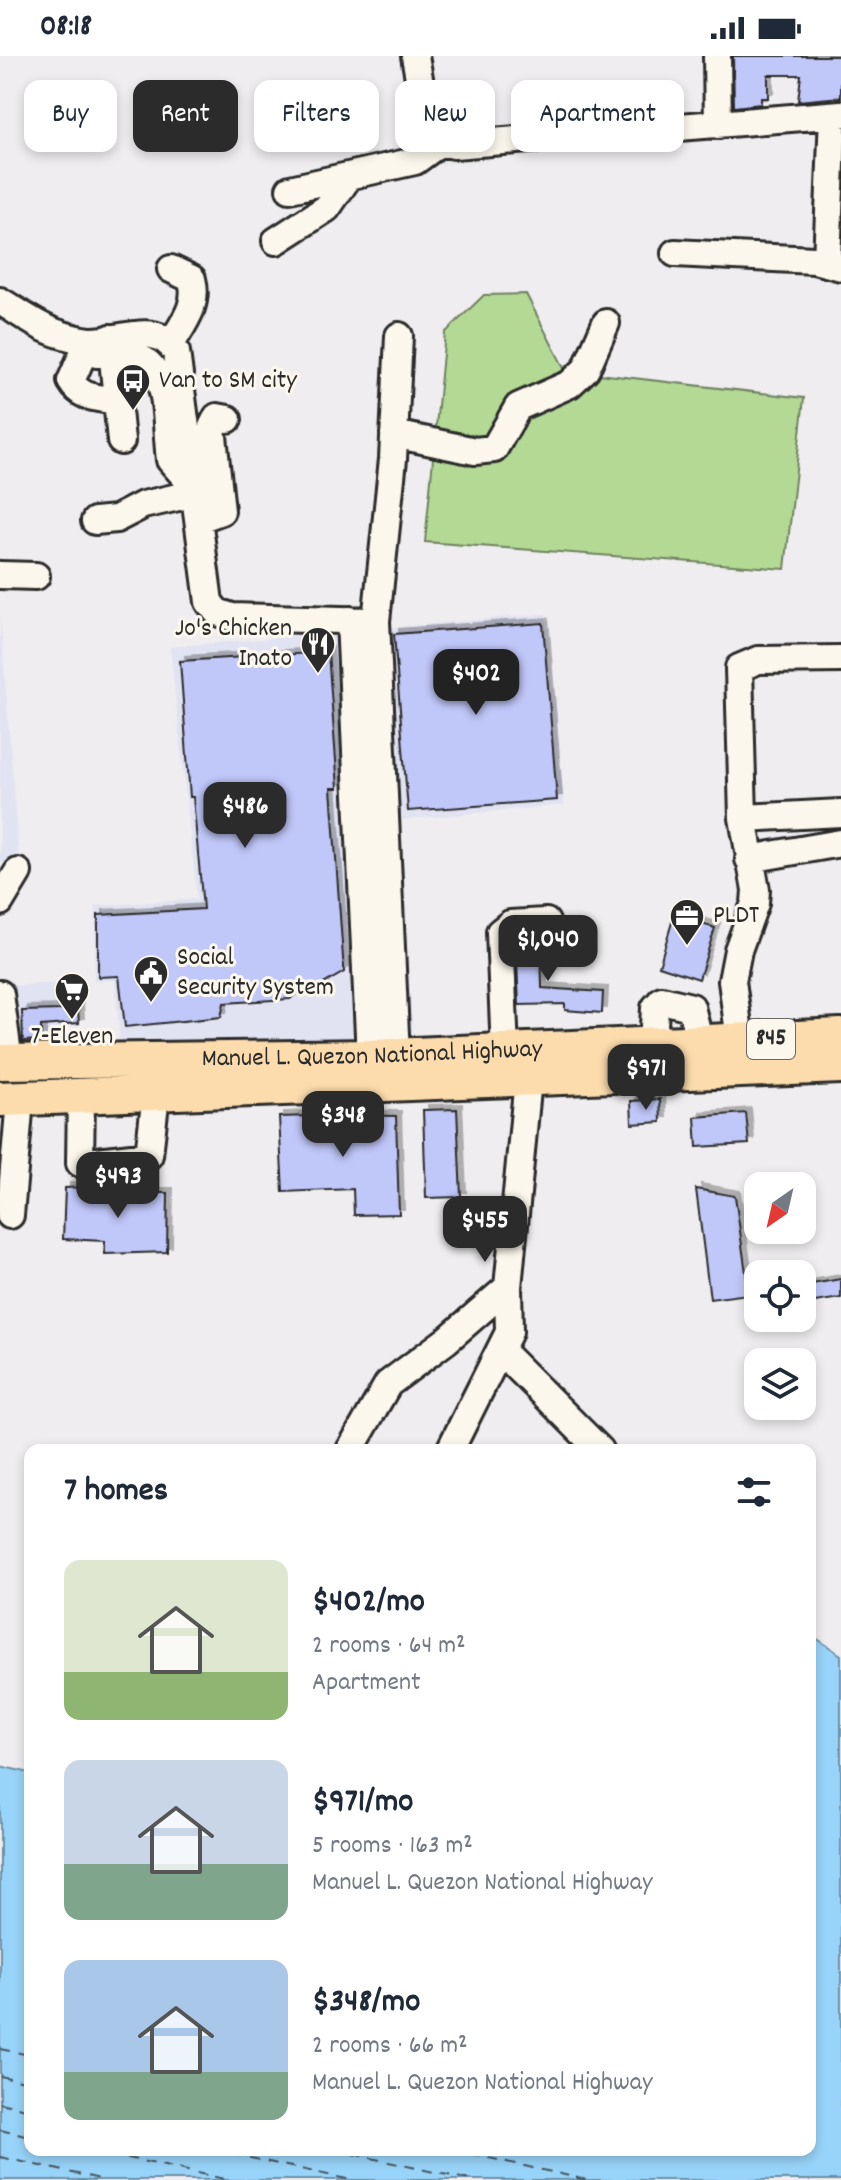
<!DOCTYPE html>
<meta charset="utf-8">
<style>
:root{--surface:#fff;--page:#f2f2f3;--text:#1f2937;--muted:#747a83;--accent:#2b2b2b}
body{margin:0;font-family:Dekko,sans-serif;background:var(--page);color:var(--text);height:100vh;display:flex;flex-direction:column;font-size:30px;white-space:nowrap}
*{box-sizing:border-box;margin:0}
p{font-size:26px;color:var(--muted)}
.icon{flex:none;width:44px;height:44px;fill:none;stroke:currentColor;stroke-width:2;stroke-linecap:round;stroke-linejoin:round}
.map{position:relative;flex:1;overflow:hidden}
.drawer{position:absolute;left:24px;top:1388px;width:792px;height:712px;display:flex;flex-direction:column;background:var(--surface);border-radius:16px;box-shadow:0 4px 12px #0003}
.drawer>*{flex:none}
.top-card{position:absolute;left:24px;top:24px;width:794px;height:72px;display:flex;gap:16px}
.needle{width:52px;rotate:214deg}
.fabs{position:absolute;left:744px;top:1116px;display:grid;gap:16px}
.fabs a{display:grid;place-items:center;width:72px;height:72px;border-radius:16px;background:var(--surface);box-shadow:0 4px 12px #0003;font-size:40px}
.price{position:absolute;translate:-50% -68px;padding:0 18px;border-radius:16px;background:var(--accent);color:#fff;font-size:26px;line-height:52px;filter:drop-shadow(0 2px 4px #0008)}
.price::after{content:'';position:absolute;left:50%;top:48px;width:24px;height:18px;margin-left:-12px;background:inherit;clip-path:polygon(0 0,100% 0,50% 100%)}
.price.selected{background:#222;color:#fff}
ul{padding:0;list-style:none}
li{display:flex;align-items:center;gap:24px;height:200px;padding:0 40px}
li span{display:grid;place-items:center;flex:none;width:224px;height:160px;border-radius:16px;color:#555}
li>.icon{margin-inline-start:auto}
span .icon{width:96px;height:96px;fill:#fffc;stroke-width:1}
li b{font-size:34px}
h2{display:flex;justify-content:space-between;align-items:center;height:96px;padding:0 40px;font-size:34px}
.tag{padding:0 28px;border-radius:16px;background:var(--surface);box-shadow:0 4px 12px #0003;font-size:28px;line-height:72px}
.tag.selected{background:var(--accent);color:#fff}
.status{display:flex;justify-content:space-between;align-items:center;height:56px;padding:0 40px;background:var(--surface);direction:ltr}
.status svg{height:22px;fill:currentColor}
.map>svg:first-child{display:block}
.built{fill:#e1e2f2}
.green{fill:#b3d995;stroke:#6f8260;stroke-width:2}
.water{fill:#98d4f9;stroke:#6c90a7;stroke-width:2}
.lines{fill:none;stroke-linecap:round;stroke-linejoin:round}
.ferry{stroke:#46555e;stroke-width:2;stroke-dasharray:10 8;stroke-linecap:butt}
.building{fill:#c0c7f9;stroke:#2b2b2b;stroke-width:2;filter:url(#shadow)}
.minor-casing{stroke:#2b2b2b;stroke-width:32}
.major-casing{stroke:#2b2b2b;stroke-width:40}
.minor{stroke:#fbf7ec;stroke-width:26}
.major{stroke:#fcdcac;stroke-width:34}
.labels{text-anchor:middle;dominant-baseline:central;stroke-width:6;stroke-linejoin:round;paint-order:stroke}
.shield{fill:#fbf7ec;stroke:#696865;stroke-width:2}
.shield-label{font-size:24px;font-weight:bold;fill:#2b2b2b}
.poi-label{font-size:26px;fill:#2b2b2b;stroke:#fbf7ec;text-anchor:start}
.street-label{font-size:26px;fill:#2b2b2b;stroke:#fbf7ec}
</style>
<div class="status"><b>08:18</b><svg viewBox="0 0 49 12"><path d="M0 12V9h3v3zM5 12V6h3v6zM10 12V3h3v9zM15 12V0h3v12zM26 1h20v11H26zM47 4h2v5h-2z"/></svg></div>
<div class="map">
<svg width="841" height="2124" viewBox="0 0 841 2124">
<defs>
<filter id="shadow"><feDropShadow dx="5" dy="-5" stdDeviation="0" flood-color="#0004"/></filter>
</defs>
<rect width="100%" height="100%" fill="#efedef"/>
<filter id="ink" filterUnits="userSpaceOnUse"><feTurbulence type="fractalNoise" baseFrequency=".0125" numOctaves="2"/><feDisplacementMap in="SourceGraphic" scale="16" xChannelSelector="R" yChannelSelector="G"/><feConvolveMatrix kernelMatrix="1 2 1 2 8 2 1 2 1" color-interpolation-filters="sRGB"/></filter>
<g filter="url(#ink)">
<path class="built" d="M0,558L19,806H0Z
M546,558L564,749L399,764L413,982L120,989L115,924L94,925L96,850L197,843L170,591Z
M58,927L63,992L14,995L10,930Z"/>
<path class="green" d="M526,238L565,314L804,342L785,513L425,486L445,277L484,239Z"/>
<path class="water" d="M810,1578L841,1599V2124H0V1710L30,1717V2094H810Z"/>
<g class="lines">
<path class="ferry" d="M0,1993L30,1999
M0,2020L30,2026
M0,2047L30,2054
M0,2074L30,2081
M91,2094L229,2124
M214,2094L351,2124
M335,2094L470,2124
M453,2094L587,2124
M0,2101L105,2124"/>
</g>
<path class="building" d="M733,0H841V41L798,45L801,19H768V42H761V48L734,51Z
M543,567L557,744L408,755L394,578Z
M328,596L338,732H331L344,916L322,929L325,936L296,938L290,943L224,947L221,961L125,971L119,920L98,921V859L203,853L193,741H190L180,605Z
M685,863L715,872L699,923L659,910L672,866L682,870Z
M541,882L542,932L603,936L602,957L565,954V948L519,949L516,884Z
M76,925L79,967L41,970V984L23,985L22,955L62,954L60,927Z
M660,1043L661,1066L632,1068L631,1045Z
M457,1053L461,1141L426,1142L423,1054Z
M746,1057L749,1088L697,1091L695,1061Z
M344,1059L396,1060L399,1158L354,1159L353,1133L283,1136L279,1061Z
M86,1131V1137H168L167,1196L105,1198V1185L63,1183L65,1132Z
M696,1133L735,1140L749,1238L710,1243Z
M841,1223V1242L808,1247L806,1229Z"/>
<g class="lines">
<g class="minor-casing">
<path id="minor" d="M415,0L429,77L441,86L454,89L841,58
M717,0L718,69
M290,133L415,105L441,86
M276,185L327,152L347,123
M675,197L814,204L841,211
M827,205L833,59
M171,213L192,223C199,249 184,266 171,288
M0,245C19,256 39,272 60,278C69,281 81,284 90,285C120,286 156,263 176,296L209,546L217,556L232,561L376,565
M111,282L121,385
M96,298C175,287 163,347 170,404L185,421L193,420
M82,300L71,325C82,344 98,341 117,345
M394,378L475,395L494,393L518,351L570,328L586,313L606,267
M199,463L221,455L212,371L217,361L228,363
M95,465L116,463L143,449L196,437
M0,519L36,520
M350,564L370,1001
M743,762L841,757
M749,803L841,787
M0,846L18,816
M0,938L9,1006
M740,984L732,925L738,894L755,847L756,834L743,762L739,612L758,604L841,603
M653,988L655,952L662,944L691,951L700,987
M505,996L500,876L510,868L546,866
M396,1000L376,565L393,403L399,280
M81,1042L80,1107L149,1099L156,1038
M10,1159L20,1044
M501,1295L600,1394
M350,1394L388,1328L447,1284L508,1231
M450,1394L509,1276L508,1231L528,1023"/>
</g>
<g class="major-casing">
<g id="major">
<path id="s1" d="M0,1006L370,1001L841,980"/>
<path d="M0,1043L841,1010"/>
</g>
</g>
<use href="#minor" class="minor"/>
<use href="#major" class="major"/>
</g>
</g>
<defs>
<g id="bus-pin" transform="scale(1.8)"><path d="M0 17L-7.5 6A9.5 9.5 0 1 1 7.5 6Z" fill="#2b2b2b" stroke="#fbf7ec"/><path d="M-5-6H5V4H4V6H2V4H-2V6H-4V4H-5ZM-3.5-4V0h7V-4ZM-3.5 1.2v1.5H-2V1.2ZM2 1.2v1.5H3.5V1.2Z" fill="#fff"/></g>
<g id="restaurant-pin" transform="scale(1.8)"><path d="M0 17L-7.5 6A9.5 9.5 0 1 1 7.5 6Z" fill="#2b2b2b" stroke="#fbf7ec"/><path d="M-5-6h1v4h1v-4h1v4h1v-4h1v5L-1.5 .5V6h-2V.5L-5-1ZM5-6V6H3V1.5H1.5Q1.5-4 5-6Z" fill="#fff"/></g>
<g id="office-pin" transform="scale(1.8)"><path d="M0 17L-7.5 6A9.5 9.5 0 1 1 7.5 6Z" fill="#2b2b2b" stroke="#fbf7ec"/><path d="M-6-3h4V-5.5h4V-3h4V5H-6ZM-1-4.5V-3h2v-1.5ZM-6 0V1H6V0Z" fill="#fff"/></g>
<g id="civic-pin" transform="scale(1.8)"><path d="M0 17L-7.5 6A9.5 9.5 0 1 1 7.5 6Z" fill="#2b2b2b" stroke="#fbf7ec"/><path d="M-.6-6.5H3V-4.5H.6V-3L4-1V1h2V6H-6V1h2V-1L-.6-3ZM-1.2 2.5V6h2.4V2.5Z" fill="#fff"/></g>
<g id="supermarket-pin" transform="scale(1.8)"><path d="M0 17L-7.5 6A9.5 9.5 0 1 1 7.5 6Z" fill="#2b2b2b" stroke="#fbf7ec"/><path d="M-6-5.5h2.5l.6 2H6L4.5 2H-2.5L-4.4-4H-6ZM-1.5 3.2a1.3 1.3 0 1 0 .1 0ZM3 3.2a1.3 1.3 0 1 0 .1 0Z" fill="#fff"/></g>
</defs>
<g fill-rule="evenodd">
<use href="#bus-pin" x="133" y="325"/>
<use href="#restaurant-pin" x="318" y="588"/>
<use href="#office-pin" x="687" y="860"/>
<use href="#civic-pin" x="151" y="917"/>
<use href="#supermarket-pin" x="72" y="934"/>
</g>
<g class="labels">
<rect class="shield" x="747" y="963" width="48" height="40" rx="6"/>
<g class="shield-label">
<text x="771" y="983">845</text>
</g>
<g class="poi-label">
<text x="159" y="325">Van to SM city</text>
<text x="292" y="573" text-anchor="end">Jo's Chicken<tspan x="292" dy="30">Inato</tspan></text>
<text x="713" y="860">PLDT</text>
<text x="177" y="902">Social<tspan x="177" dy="30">Security System</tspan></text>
<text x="72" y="981" text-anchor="middle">7-Eleven</text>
</g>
<g class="street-label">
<text stroke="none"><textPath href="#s1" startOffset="372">Manuel L. Quezon National Highway</textPath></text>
</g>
</g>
</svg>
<div class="fabs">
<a><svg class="needle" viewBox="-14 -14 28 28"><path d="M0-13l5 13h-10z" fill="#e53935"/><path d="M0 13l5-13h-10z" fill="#747a83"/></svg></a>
<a><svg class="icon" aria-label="locate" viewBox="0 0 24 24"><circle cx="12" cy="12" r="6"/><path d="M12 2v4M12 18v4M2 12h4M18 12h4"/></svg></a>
<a><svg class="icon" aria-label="layers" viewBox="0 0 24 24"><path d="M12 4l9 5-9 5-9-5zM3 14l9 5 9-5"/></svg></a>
</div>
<b class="price selected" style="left:476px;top:661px">$402</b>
<b class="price" style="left:245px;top:794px">$486</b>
<b class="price" style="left:548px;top:927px">$1,040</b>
<b class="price" style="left:646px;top:1056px">$971</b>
<b class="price" style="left:343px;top:1103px">$348</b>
<b class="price" style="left:118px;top:1164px">$493</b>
<b class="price" style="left:485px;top:1208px">$455</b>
<div class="top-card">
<a class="tag">Buy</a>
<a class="tag selected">Rent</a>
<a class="tag">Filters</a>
<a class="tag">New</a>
<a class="tag">Apartment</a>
</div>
<section class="drawer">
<h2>7 homes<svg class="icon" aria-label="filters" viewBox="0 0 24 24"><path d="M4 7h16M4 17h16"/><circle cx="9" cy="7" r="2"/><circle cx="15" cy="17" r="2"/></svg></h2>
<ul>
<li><span style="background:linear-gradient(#dfe7d0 70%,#8fb573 0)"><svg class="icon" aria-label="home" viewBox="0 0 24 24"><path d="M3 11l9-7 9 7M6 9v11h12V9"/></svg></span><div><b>$402/mo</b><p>2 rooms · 64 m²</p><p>Apartment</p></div></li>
<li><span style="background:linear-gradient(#c9d6e8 65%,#7fa58c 0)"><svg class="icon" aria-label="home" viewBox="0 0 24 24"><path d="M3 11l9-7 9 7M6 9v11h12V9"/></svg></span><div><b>$971/mo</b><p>5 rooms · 163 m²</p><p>Manuel L. Quezon National Highway</p></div></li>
<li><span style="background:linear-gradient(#a9c7e8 70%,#7fa58c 0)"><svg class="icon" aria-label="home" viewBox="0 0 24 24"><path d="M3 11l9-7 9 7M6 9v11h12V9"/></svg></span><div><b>$348/mo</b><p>2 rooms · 66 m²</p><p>Manuel L. Quezon National Highway</p></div></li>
</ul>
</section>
</div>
